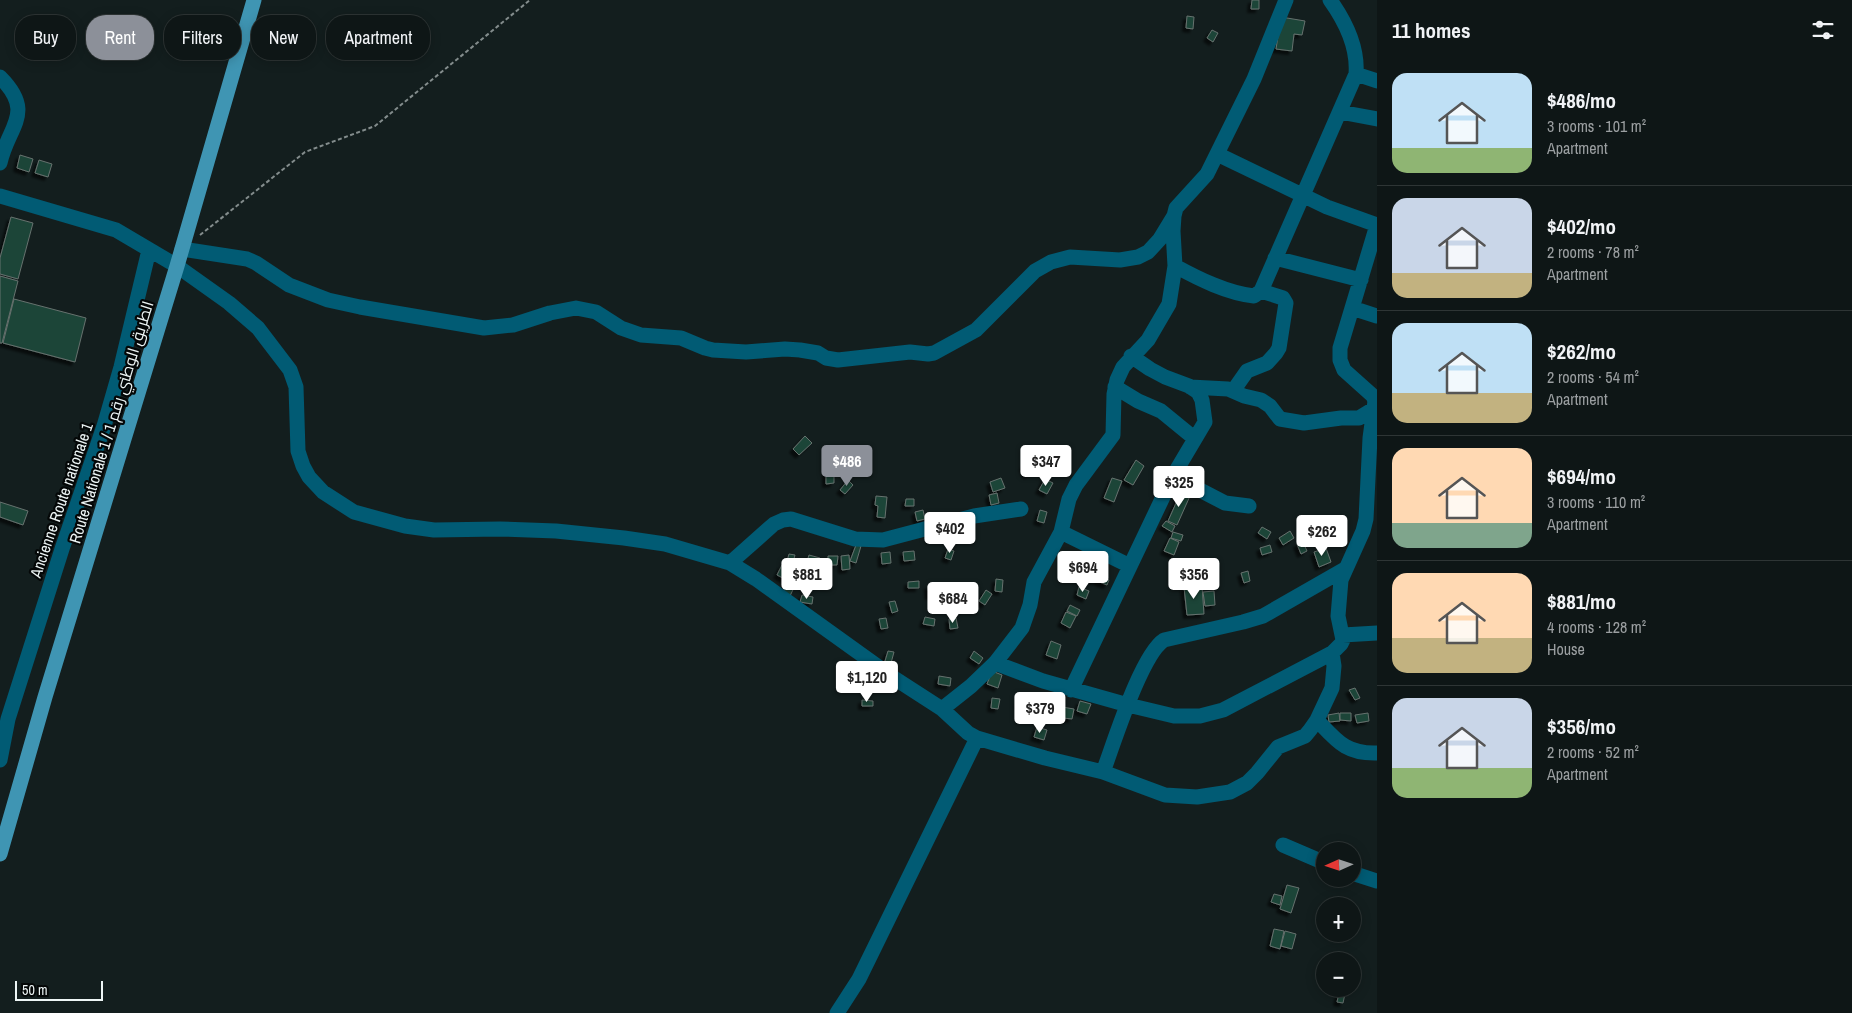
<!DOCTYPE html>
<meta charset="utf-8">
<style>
:root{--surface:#0e1616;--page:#171f1f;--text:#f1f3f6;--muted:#9b9fa1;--line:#2e3535;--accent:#8c9099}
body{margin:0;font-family:"Archivo Narrow",Cairo,sans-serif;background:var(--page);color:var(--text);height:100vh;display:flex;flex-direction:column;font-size:19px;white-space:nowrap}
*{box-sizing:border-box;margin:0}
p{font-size:16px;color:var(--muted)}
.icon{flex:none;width:28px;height:28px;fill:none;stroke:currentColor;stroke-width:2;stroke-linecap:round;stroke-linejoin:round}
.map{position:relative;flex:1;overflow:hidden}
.details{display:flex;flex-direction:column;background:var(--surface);width:475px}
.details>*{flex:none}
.hud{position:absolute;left:15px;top:15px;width:475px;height:45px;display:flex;gap:10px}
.needle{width:32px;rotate:267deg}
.tools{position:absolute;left:1316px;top:842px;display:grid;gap:10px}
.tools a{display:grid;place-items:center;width:45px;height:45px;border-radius:50%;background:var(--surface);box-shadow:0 2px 12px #0003,0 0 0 1px var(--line);font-size:25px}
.scale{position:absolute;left:15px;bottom:12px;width:88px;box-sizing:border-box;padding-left:5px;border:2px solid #edf5f5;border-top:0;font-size:14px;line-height:18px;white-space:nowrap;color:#edf5f5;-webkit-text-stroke:4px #040707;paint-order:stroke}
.price{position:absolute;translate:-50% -42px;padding:0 11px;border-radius:5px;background:#fff;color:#222;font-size:16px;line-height:32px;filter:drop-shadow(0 1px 2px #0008)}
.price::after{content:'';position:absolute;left:50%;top:30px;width:15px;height:11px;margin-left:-8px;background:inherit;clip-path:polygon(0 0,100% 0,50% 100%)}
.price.on{background:var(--accent);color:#fff}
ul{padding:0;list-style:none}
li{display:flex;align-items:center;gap:15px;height:125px;padding:0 15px}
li+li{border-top:1px solid var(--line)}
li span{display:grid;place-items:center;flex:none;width:140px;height:100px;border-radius:15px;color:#555}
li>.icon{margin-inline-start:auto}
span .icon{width:60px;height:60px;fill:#fffc;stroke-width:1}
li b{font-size:21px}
h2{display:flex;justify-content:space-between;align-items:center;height:60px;padding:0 15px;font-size:21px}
.tag{padding:0 18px;border-radius:20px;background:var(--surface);box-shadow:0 2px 12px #0003,0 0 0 1px var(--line);font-size:18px;line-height:45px}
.tag.on{background:var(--accent);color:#fff}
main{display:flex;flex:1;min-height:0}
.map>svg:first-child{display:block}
.building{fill:#1d4439;stroke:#66726e;filter:url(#shadow)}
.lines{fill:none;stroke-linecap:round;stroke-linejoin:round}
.path{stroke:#838c8c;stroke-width:2;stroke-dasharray:4 2.5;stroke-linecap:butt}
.minor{stroke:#015b74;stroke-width:15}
.major{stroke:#3f95b3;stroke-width:15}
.labels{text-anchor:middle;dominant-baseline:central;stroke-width:4.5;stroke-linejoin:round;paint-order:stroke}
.street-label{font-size:16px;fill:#edf5f5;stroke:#040707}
</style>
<main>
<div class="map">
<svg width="1377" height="1013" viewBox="0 0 1377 1013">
<defs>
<filter id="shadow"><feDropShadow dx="-3.5" dy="3.5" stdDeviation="1" flood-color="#0009"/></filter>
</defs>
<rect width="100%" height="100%" fill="#131e1e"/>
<path class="building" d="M1252,0H1259V9H1251Z
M1187,16L1194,17L1193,29L1186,28Z
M1281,17L1305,21L1302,35L1294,34L1292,51L1276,49Z
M1212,30L1218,33L1213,42L1207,38Z
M20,155L33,159L29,172L17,168Z
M39,160L52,164L48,177L35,173Z
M11,217L33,223L18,279L0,274V258Z
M0,276L18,281L2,343H0Z
M14,299L86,318L75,362L3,343Z
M805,436L812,443L799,455L793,449Z
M1136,460L1144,466L1133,485L1124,480Z
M1029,463L1034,472L1027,475L1023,466Z
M826,472H834V483L826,484Z
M1001,478L1005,488L993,492L990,482Z
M1112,478L1122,481L1114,502L1104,498Z
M1045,479L1053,483L1047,494L1039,490Z
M848,480L853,485L845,494L840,490Z
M1181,492L1190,496L1177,525L1168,521Z
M997,493L999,503L991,505L989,495Z
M876,496L887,497L885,518L877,517L878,506L875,505Z
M906,499H914V506H905Z
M0,502L28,511L23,525L0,517Z
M923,510L925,519L917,521L915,512Z
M1040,510L1047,512L1044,523L1037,521Z
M1166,521L1175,526L1172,532L1162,526Z
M1262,527L1271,532L1267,539L1258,533Z
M1290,531L1294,538L1283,545L1279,538Z
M1173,532L1183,535L1181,541L1171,538Z
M1170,538L1179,542L1174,555L1164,551Z
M1303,542L1307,551L1301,554L1297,544Z
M856,545L861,546L856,563L850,561Z
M1270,545L1272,552L1262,555L1260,548Z
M1326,548L1331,562L1319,567L1314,552Z
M948,549L954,551L951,560L945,558Z
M914,551L915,560L904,561L903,552Z
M890,552L891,563L882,564L881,553Z
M789,554L795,555L792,566L786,565Z
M809,555L820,558L817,568L806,565Z
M849,555L850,569L842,570L841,556Z
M828,556H838L837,565H828Z
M1080,556L1091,561L1086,571L1075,566Z
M1093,563L1102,568L1095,581L1086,575Z
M782,565L801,573L789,598L781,595L787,580L777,575Z
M820,568H827V579H820Z
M1248,571L1250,581L1244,583L1241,573Z
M1099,575L1109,580L1107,585L1097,581Z
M996,579L1003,580L1002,592L995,591Z
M919,581V588H908V582Z
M937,585L938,595L929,596L928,586Z
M1202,586L1204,614L1187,615L1184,587Z
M1079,587L1089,591L1086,599L1077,595Z
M986,590L992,594L985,605L979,601Z
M1214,591L1215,605L1205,606L1203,592Z
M802,595L813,597L812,604L800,602Z
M957,596L959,603L946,606L944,599Z
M895,601L898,611L892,613L889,602Z
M1070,605L1080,610L1077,616L1067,611Z
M1066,612L1076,616L1070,628L1061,623Z
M925,617L935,619L934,626L923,624Z
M886,618L888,628L881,629L879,619Z
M956,618L958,628L950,629L949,619Z
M1051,641L1061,645L1057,659L1046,655Z
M888,651L894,652L891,663L885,661Z
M974,651L983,658L979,664L970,658Z
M992,671L1002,675L998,688L987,684Z
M939,676L951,678L950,686L938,684Z
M1355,688L1360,698L1355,700L1349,690Z
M1022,693L1028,695L1024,707L1018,705Z
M992,698L1000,699L998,709L991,708Z
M1029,699L1040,704L1038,710L1027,705Z
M862,700L873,701V706H862Z
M1080,701L1091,704L1087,714L1077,711Z
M1056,706L1074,709L1072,719L1055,717Z
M1042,711L1050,713L1048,720L1040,718Z
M1339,713L1340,721L1329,722L1328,715Z
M1340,713H1351V721L1340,720Z
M1368,713L1369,721L1357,723L1355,715Z
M1037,727L1047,730L1044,740L1034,737Z
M1287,885L1299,888L1291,913L1280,909Z
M1274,894L1282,896L1280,905L1271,902Z
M1274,929L1284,931L1280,949L1270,946Z
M1285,931L1296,934L1292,949L1281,946Z
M1339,952L1349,955L1346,961H1335Z
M1340,989H1346L1343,1003L1337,1002Z"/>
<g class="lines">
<path class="path" d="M200,235L305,152L375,126L530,0"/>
<path class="minor" d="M1356,74L1377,81
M0,77C36,113 8,126 0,163
M1340,112L1377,119
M1217,154L1327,207L1377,225
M0,196L116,230L177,266L229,303L258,328L290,370L296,387L298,451L303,466L309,477L323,492L354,512L405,526L434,530L500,529L556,531L624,538L665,544L730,563L756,579L894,678L942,709L968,733L977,738L1045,758L1103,772L1165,795L1197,797L1230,792L1247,783L1257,773L1278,747L1305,736L1310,730L1317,720L1332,688L1334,666L1332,653
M182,249L247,259L256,263L289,285L328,300L360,307L484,328L513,325L550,313L576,308L596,312L621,328L641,335L681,338L705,348L713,350L746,352L785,349L800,350L818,353L826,358L838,360L910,352L928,354L934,353L976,330L1035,271L1051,262L1070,257L1120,260L1138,257L1148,252L1160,239L1174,216
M1275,258L1361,280
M1175,266C1199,279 1227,293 1254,296L1261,291L1356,74C1358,48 1345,21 1330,0
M1352,308L1377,316
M1115,387L1138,401L1161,411L1194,438
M1190,387L1228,389L1244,396L1261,400L1270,406L1280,419L1304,423L1341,418H1359L1377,407
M1233,391L1247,371L1267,363L1276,353L1279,348L1286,303L1283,298L1261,291
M1173,476L1225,503L1249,506
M1061,532L1130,566
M730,563L774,524L783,520L791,519L855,539L883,540L974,516L1021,509
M1343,635L1377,633
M995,663L1043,681L1128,705L1174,716H1200L1223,710L1332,653L1341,644L1343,640L1338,616L1341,580L1363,531L1366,519L1370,438L1375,401L1373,396L1344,370L1340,360V348L1377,225
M1071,690L1173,476L1205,422L1202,400L1198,392L1189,386L1165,377L1150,369L1131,356
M942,709L971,686L995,663L1022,628L1030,605L1034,582L1061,532L1069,499L1076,485L1113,435L1114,394L1117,380L1123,367L1148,340L1169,304L1175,266L1173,231L1174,216L1176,208L1207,174L1254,79L1286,0
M1317,720C1337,741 1346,754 1377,753
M0,760L8,719L62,549L104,426L121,367L149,250
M1103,772C1114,743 1141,655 1164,640L1243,622L1263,616L1345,569
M1283,845L1325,863
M1352,873L1377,881
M837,1013L859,979L977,738"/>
<path class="major" d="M0,854L45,697L177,266L254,0"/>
</g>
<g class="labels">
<g class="street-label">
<text transform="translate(111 422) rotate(-73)">Route Nationale 1 / الطريق الوطني رقم 1</text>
<text transform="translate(61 500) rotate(-71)">Ancienne Route nationale 1</text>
</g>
</g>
</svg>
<div class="tools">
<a><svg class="needle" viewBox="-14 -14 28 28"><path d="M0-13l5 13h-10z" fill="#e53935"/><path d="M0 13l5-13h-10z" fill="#9b9fa1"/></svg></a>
<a>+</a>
<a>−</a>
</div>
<div class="scale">50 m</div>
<b class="price on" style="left:847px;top:487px">$486</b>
<b class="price" style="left:1046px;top:487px">$347</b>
<b class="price" style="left:1179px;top:508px">$325</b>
<b class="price" style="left:950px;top:554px">$402</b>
<b class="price" style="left:1322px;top:557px">$262</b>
<b class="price" style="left:1083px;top:593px">$694</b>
<b class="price" style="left:807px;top:600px">$881</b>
<b class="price" style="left:1194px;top:600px">$356</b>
<b class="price" style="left:953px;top:624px">$684</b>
<b class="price" style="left:867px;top:703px">$1,120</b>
<b class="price" style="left:1040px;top:734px">$379</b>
<div class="hud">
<a class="tag">Buy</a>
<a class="tag on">Rent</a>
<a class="tag">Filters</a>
<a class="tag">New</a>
<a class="tag">Apartment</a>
</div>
</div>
<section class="details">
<h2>11 homes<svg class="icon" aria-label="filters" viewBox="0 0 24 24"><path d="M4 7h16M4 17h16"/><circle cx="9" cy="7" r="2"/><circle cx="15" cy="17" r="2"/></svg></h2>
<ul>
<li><span style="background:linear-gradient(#bfe0f5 75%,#8fb573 0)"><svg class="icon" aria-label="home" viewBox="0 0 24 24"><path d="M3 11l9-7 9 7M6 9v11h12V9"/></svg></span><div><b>$486/mo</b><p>3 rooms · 101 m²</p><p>Apartment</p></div></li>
<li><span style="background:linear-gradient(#c9d6e8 75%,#c2b280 0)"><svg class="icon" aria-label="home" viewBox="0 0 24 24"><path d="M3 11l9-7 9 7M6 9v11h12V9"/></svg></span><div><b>$402/mo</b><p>2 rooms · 78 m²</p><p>Apartment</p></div></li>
<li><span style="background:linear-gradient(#bfe0f5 70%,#c2b280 0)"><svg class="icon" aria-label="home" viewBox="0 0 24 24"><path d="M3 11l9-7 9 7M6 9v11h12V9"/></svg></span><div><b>$262/mo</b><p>2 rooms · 54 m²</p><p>Apartment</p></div></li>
<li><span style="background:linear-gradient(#ffd9b3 75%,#7fa58c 0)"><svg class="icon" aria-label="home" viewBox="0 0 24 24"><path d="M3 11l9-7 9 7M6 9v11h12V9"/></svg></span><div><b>$694/mo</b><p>3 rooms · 110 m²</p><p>Apartment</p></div></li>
<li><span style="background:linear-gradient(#ffd9b3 65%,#c2b280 0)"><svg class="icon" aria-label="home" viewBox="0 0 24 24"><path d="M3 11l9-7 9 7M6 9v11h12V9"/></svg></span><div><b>$881/mo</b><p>4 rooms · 128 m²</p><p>House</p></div></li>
<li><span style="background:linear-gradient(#c9d6e8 70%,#8fb573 0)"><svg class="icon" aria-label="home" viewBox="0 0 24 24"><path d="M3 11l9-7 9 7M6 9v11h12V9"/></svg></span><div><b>$356/mo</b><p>2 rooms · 52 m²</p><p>Apartment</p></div></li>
</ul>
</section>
</main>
